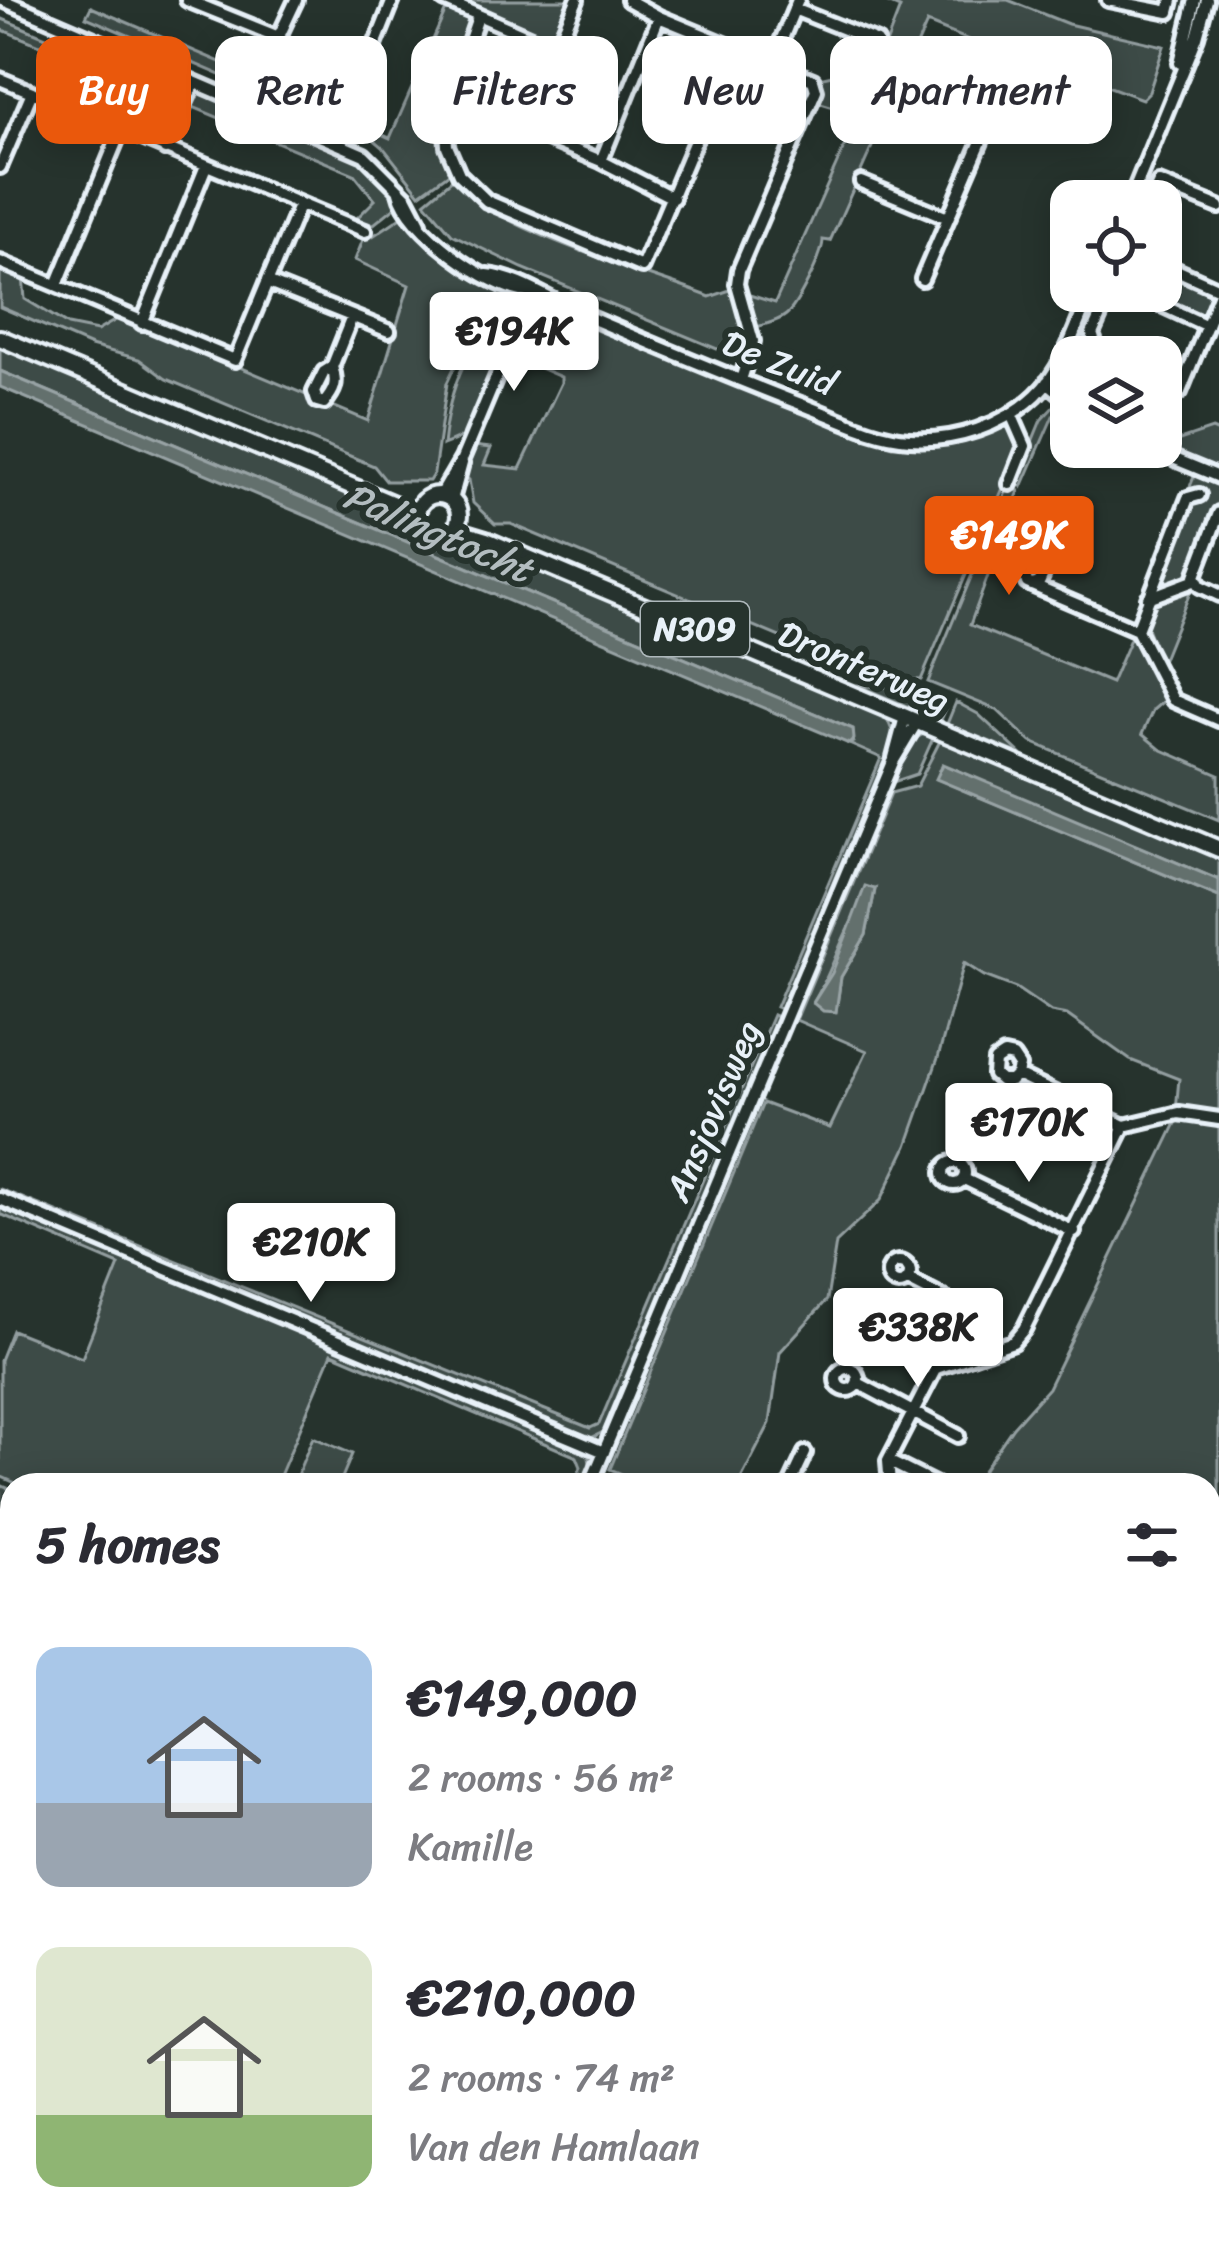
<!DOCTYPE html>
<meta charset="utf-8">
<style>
:root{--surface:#fff;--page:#f7f7f7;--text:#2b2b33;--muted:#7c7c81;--accent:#ea580c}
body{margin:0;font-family:Sriracha,sans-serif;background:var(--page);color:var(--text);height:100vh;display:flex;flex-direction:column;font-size:45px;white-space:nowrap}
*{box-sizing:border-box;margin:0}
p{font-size:39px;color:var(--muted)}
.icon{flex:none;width:66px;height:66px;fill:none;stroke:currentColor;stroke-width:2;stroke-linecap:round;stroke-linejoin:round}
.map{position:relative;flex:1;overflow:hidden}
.details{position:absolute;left:0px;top:1473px;width:1221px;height:768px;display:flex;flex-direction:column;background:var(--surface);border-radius:36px 36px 0 0;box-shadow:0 6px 30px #0003}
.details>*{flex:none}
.banner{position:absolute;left:36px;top:36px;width:1149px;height:108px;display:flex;gap:24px}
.buttons{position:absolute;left:1050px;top:180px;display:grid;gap:24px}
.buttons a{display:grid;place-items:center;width:132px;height:132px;border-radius:24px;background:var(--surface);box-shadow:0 6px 30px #0003;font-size:60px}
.price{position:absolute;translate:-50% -102px;padding:0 27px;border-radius:12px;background:#fff;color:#222;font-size:39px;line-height:78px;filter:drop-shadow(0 3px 6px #0008)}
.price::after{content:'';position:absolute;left:50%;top:72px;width:36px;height:27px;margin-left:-18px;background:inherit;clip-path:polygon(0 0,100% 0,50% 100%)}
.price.active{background:var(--accent);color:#fff}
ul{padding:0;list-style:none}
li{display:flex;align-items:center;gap:36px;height:300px;padding:0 36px}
li span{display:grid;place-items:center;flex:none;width:336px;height:240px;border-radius:24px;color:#555}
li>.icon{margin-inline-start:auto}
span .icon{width:144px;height:144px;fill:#fffc;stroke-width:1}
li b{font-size:51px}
h2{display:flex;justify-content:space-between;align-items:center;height:144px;padding:0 36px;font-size:51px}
.tag{padding:0 42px;border-radius:24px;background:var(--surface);box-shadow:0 6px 30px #0003;font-size:42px;line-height:108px}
.tag.active{background:var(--accent);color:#fff}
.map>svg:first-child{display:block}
.green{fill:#3e4b47;stroke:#939ea0;stroke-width:3;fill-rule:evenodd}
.water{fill:#636f6d;stroke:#98a3a5;stroke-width:3}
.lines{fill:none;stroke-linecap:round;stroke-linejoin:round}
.minor-casing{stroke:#e8f1f8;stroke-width:20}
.major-casing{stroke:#e8f1f8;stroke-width:22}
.minor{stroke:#26332d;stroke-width:10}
.major{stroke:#26332d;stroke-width:14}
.labels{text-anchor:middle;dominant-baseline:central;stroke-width:12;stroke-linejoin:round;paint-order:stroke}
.shield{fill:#26332d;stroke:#aeb8bb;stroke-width:3}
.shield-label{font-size:33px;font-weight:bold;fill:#e8f1f8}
.street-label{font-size:36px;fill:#e8f1f8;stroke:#26332d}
.water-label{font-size:39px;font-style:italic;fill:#b3bdc0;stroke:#26332d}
</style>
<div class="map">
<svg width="1219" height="2241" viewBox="0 0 1219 2241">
<rect width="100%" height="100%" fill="#26332d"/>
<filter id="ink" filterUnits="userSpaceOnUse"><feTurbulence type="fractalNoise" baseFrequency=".00833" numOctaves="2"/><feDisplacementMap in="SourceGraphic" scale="24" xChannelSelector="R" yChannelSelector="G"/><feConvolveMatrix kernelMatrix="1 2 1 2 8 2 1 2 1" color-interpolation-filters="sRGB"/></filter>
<g filter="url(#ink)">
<path class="green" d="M448,0H571L553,43Z
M881,0H1008L1068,24L1164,46L1149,92L1142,99L1078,75L1073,78L1034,60L1030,65L927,23L830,241L823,240C823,255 797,306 786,315C779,321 766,324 757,327L743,293L775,303L854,125V113L814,101L819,78L836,74L866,85L873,78L900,8Z
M91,7L342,114L341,117L320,118L86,17Z
M446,10L471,20C452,69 423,120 452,171L420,194L383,147L352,121L390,138Z
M0,18L179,92L176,100L0,29Z
M194,90L358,160L390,190L399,204L374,224L354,221L375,200L354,174L188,105Z
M455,177C486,230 654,274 710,297L730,290L745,327L746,348L717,349L522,268L452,234L425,202Z
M406,214L449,262L502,290L460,355L447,383L434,473L429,481H386L374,466L166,379L139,359L91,346L0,307V267L23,276L25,299L68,325L97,331L121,317L368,421L409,285L355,260L365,235L373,236Z
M1167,272L1215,294L1206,316L1158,296Z
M509,293C520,313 483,409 468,431C462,439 452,441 443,445C450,376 470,349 509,293Z
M542,309L893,446L961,443L1009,420L1021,446L921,680L875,677L511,524H495L473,503L469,480L461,475L474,446L491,448L484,465L520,469L561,383V377L512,356L528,317Z
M0,346L405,513L428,539L464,538L886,716L893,733L883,769L784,1010L776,1007L881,758L849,744L853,742V729L0,371Z
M1059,401L1071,415L1069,420L1053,416L1022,487L1016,481L1041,420Z
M1212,429L1219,432V470L1161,445V433L1177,441Z
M1196,472L1219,486V503L1190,576L1155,590L1188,506L1198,502L1201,492L1189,489Z
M1008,487L1019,491L970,625L1111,683L1133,632L1167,698L1153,710L1142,734L1160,749L1219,775V820L1031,742L997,710L928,682Z
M1193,585L1161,664L1144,620L1150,604Z
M856,685L916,689L948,701L940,720Z
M956,702L978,714L1022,755L947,724Z
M928,733L934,736L917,774L887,784C898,765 904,738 928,733Z
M941,739L1219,856V880L942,765L937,779L1219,897V1112L1176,1110L1179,1079L1130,1060L1067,1015L1051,1012L1016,988L984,976L964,963L938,1058L907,1146L881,1200L836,1243L827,1300L780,1352L770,1423L738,1485H624L627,1476L610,1469L763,1103L830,1128L867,1051L796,1020L891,793L917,786ZM875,890L866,935L841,977L836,1011L813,1003C836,967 844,919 875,890Z
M773,1015L780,1018L607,1430L591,1438L0,1196V1189L590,1428L599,1424Z
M1179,1117L1219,1122V2046L1209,2045V1485H973L1013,1427L1048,1388Z
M0,1203L588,1451L591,1470L584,1485H573L581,1467L577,1457L332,1353L276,1485H20L0,1476V1360L12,1330L82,1358L119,1265L0,1214Z
M313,1437L352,1454L339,1485H293Z
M0,1485L12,1490V1757L0,1752Z
M473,2229H667L673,2241H472Z
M893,2229H1108L1135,2241H918Z"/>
<path class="water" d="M0,371L853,729L854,739L849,744L0,387Z
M943,764L1219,880V897L936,779Z
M865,886L875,889L866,935L841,977L836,1012L823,1011L813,1003L832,973Z"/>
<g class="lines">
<g class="minor-casing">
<path id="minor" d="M3,0L364,155L407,198L420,223
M187,0L281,38
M444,0L556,49L577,0
M628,0L659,17L813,80L816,90L739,270L737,284L753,341L741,380
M1108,0L1169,12L1172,0
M794,9L877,42
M478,17L445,112L447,146L459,174L487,201L642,267L734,48
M556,49L526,130L601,161L673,198
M772,63L798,0
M1180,63L1195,0
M264,68L296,0
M0,79L32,92
M911,79L994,112
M336,143L393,0
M165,149L194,83
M601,161L659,17
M0,167L32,92L365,231
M861,182L948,218
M399,192C407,230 490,289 528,292
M1130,201L1197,37L1207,0
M1151,201L1159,183L1219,207
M0,262L235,360L299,206
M1172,268L1219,289
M487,275C519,278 549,300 579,313C654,345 730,377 806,406C840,419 874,437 910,439C955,442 1003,426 1036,395C1064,368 1076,326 1091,291
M922,279L1013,67L1027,73L1017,97L1003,91
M269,283L389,331
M57,285L121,130
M1157,303L1207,326
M142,323L206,166
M1100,357L1092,334L1111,291
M332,367C338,383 334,391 324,403L317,401L314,392L324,372L332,367L352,317
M1047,382L1071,402
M1161,384L1180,392L1219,295
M1146,447L1219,477
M1010,484L1025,446L1011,414
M441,495L462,459L517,328L529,310L531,293
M1199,495L1188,498L1137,630L1173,700L1219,720
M452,500L462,463
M1219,513L1195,576L1200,586L1219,595
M1032,585L1039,583L1043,574L1032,564L1024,570L1027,583L1137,630
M1148,598L1196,580
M894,758L905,717
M1017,1075L1019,1066L1013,1057L1004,1055L995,1061L994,1075L1001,1081H1011L1017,1075L1124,1126
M943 1173a11 11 0 1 1 22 0a11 11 0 1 1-22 0Z
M964,1179L1074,1232
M0,1199L604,1452
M888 1273a11 11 0 1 1 22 0a11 11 0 1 1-22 0Z
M908,1280L972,1313L987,1351
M836 1379a11 11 0 1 1 22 0a11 11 0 1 1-22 0Z
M858,1383L958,1436
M888,1461L936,1485
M590,1485L893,762L917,722
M790,1485L805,1453
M890,1485L888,1461L936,1368L1013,1342L1024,1329L1124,1126L1179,1113L1219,1119
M1209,2101L1219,2100
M1209,2203L1219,2207
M311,2229L313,2241
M682,2229L687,2241
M778,2229L806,2241
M270,2241L275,2229
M462,2241L463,2229"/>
</g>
<g class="major-casing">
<path id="major" d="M0,338L417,514
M417 516a21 21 0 1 1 42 0a21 21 0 1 1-42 0Z
M453,530L486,540L1219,849"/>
</g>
<use href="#minor" class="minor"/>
<use href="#major" class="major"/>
</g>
</g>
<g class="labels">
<rect class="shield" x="641" y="602" width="108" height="54" rx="9"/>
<g class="shield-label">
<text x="695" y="629">N309</text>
</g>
<g class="street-label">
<text transform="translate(779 363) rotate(22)">De Zuid</text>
<text transform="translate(864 667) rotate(23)">Dronterweg</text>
<text transform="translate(713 1111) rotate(-67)">Ansjovisweg</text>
</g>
<g class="water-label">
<text transform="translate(438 532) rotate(23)">Palingtocht</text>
</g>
</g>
</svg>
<div class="buttons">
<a><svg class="icon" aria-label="locate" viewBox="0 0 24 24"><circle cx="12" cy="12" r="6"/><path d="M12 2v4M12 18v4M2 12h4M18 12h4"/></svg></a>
<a><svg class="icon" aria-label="layers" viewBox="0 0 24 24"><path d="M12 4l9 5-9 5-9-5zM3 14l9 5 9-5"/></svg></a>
</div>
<b class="price" style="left:514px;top:394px">€194K</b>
<b class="price active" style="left:1009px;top:598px">€149K</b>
<b class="price" style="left:1029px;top:1185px">€170K</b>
<b class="price" style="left:311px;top:1305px">€210K</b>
<b class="price" style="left:918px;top:1390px">€338K</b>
<div class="banner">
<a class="tag active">Buy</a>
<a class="tag">Rent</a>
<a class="tag">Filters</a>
<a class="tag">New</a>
<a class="tag">Apartment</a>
</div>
<section class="details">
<h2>5 homes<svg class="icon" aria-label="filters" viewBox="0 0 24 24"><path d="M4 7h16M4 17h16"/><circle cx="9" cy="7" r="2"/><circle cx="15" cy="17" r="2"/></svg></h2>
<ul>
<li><span style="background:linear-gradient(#a9c7e8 65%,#9aa5b1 0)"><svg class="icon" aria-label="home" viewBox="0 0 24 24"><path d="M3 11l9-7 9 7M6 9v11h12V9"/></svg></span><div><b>€149,000</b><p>2 rooms · 56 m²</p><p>Kamille</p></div></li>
<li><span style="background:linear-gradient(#dfe7d0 70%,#8fb573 0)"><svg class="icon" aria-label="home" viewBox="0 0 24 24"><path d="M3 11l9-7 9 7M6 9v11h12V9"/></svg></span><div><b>€210,000</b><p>2 rooms · 74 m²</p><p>Van den Hamlaan</p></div></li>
</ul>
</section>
</div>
